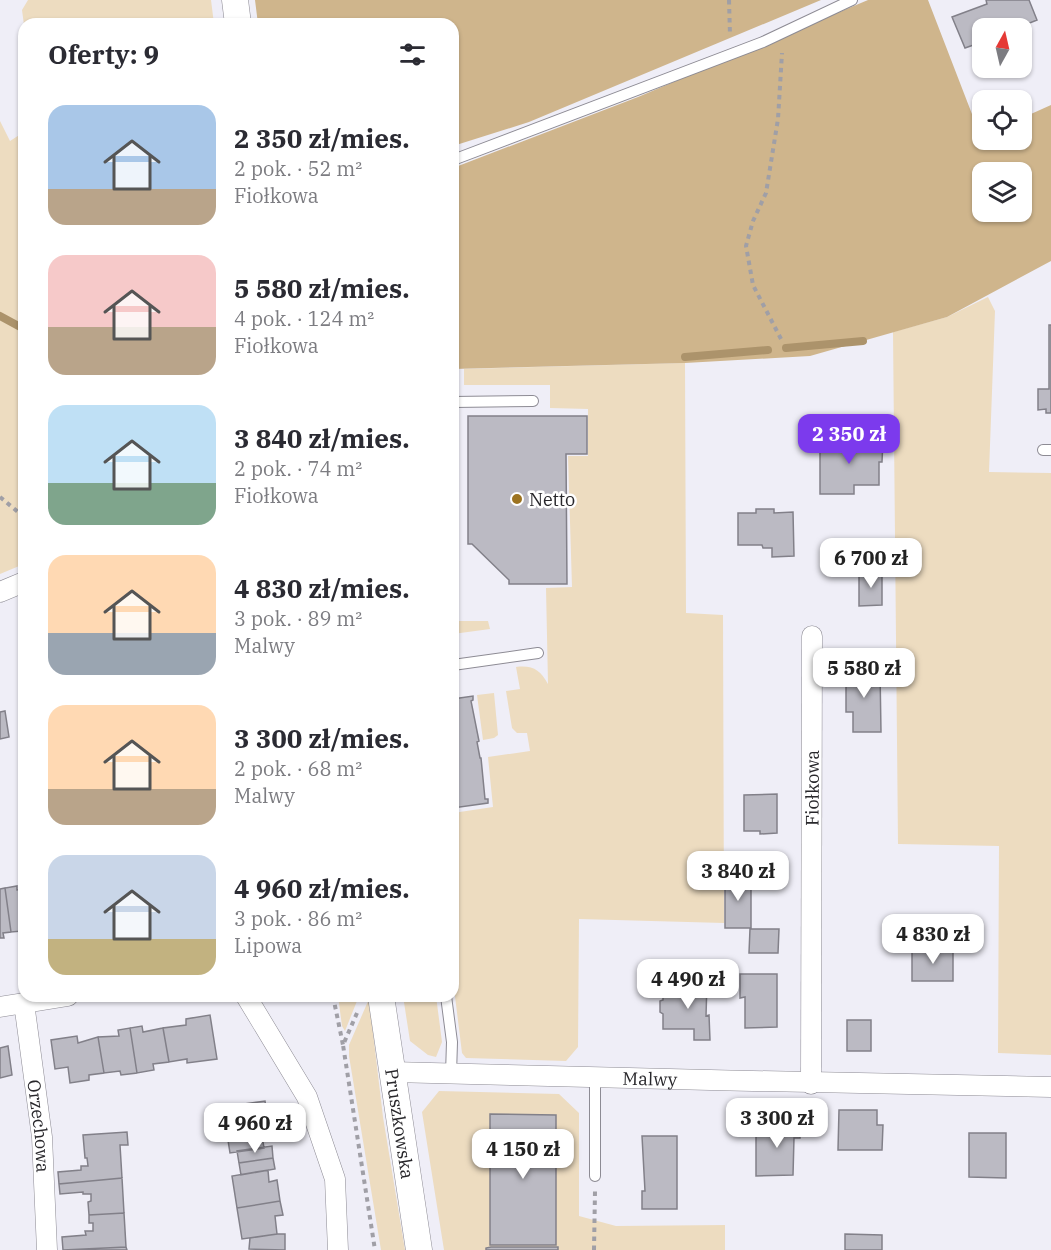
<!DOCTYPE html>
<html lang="pl">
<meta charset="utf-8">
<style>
:root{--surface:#fff;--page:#f7f7f7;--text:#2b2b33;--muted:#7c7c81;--accent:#7c3aed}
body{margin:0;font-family:"IBM Plex Serif",serif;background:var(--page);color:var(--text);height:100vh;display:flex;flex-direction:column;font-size:22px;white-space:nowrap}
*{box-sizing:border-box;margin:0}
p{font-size:20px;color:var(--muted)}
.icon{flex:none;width:33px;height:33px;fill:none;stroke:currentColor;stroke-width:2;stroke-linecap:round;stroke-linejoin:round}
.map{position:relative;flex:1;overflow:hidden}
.sheet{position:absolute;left:18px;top:18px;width:441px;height:984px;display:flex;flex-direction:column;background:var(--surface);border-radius:18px;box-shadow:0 2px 4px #0004}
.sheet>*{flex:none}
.needle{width:39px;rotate:8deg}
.controls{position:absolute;left:972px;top:18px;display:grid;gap:12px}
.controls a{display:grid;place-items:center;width:60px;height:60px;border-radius:12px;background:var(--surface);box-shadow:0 2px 4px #0004;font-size:30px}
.price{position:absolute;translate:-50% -51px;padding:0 14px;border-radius:12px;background:#fff;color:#222;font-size:20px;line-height:39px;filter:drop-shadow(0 2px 3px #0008)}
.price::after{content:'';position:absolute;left:50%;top:36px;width:18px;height:14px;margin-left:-9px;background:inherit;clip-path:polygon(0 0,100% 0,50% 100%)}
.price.current{background:var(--accent);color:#fff}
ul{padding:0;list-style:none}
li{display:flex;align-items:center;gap:18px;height:150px;padding:0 30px}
li span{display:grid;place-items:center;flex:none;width:168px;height:120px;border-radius:18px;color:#555}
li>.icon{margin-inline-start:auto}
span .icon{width:72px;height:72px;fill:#fffc;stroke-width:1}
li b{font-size:26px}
h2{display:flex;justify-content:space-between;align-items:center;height:72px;padding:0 30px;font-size:26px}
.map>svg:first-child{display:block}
.green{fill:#eddcc0}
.forest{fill:#cfb58c;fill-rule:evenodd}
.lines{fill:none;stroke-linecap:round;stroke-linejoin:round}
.stream{stroke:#ac936b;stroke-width:8}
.building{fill:#bbbac3;stroke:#828089;stroke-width:1.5}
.service-casing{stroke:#8d8b94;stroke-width:12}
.minor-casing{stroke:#8d8b94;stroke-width:21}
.tertiary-casing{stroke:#8d8b94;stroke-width:27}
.path{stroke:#a09fa6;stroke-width:4;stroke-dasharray:4.5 4.5;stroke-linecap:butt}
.service{stroke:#fff;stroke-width:10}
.minor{stroke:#fff;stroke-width:20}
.tertiary{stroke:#fff;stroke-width:26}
.poi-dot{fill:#9c7321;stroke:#fff;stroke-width:2}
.labels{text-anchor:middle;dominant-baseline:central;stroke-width:5;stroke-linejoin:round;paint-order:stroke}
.poi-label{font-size:18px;fill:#28272b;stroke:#fff;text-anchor:start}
.street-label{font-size:18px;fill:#28272b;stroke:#fff}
</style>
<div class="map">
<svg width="1051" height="1250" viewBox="0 0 1051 1250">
<rect width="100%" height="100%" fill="#efeef7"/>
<path class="green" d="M28,0H211L214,24L24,25L22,10Z
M0,121L10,141L24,132V564L0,574Z
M988,297L995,311L989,472L1051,473V1055L998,1053L999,846L898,844L893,332L947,317Z
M685,363L686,613L723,615L724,923L579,919L578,1047L566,1061L466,1058L462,1053L453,980V813L493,807L488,757L530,751L527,733H517L512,728L506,691L520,689L516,667C533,665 540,670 548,684L546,588L572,587L568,456H588V409L550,408V385H464V369Z
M453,608H455L454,621H488L490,629L453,634Z
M494,693L498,735L494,738L483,740L477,695Z
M338,996H359L345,1031L342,1026Z
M403,996H436L442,1042L436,1057L428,1055L410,1041Z
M369,999L383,1117L405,1250H381L349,1056V1045Z
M439,1091L559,1094L579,1113V1216L616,1226L725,1225V1250H444L422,1112Z"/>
<path class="forest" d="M255,0H821L529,122L453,146V24H258Z
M868,0H928L982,140H1022V118L1051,105V261L947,317L810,356L685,363L453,369V168L638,97ZM982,172H1022V212H982Z"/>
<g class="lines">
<path class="stream" d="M0,316L24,329
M786,348L863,341
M685,357L768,350"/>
</g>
<path class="building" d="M986,0H1029L1037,20L1022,26L1025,31L1022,32V28H982V42L965,48L952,17L987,4Z
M1049,325H1051V413H1046V409L1038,410V389H1049Z
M468,416H587V454H566L567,584H509V580L472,544H468Z
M820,440H883L882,462H879V485H854V494H820Z
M756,509H774V513L793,512L794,556L772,557V548H763L762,545H738V513H756Z
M864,571H882V605L859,606V576H864Z
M860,666H866L872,671H880L881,732H853V712H846V670H855Z
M473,696V700L471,701L479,741L477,742L480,758H481L485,799H488V803L453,808V699Z
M5,711L9,737L0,739V712Z
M777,794V833L760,834V831H744V795Z
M725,876H751V928H725Z
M17,886V890L24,889V935H22V931L11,932L5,888Z
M5,888L11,932L3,933L4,938H0V889Z
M750,929H779L778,953H749Z
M953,949V981H912V950Z
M740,974H777V1027L745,1028V997L740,998Z
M707,982L706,1016L709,1015L710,1040H694V1029H663V1014L660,1012V1001L663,1000V994H682L681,983Z
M210,1015L217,1059L187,1063V1059L169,1062L163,1028L186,1025V1019Z
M847,1020H871V1051H847Z
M142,1026L143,1032L163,1028L169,1062L153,1064L154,1070L137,1073L130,1028Z
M130,1028L137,1073L121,1075L120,1071L104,1073L98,1037L119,1036L118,1030Z
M77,1036L78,1043L98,1037L104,1073L89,1075V1080L70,1083L68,1067L55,1069L51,1040Z
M8,1046L12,1075L0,1078V1048Z
M265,1101L269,1129L261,1130L264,1148L230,1153L225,1121L240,1118L238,1105Z
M839,1110H877V1125H883L882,1150H838Z
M490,1114L556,1115V1245H490Z
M776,1121H800V1138H794L793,1175L756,1176V1129H776Z
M127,1132L128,1145H120L122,1178L59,1184L58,1172L81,1170V1166H88L87,1158H85L83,1135Z
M969,1133H1006V1178L969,1177Z
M642,1136H677V1209H642V1191H645Z
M272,1146L273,1158L239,1163L237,1151Z
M273,1158L275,1169L241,1175L239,1163Z
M268,1170L269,1182L277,1180L280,1201L237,1208L232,1176Z
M122,1178L124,1213L89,1215L88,1202L91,1201V1194H83V1192L60,1194L59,1184Z
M280,1201L283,1215L275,1216L277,1234L242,1239L237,1208Z
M124,1213L126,1247L63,1250L62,1237L86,1235L85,1231H93V1223H89V1215Z
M277,1234H285V1250L249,1249L250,1238Z
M845,1234L882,1235V1250H845Z
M126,1247L127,1250H63Z
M491,1247H558V1250H486V1248Z"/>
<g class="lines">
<g class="service-casing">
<path id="service" d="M453,160L763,42L852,0
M453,402L533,401
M1043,450H1051
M453,665L538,653
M446,996L452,1042L451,1074
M595,1076V1176"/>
</g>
<g class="minor-casing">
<g id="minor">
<path d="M0,592L24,582"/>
<path d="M246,996L307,1097L335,1179L338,1250"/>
<path id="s1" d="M24,1003L42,1137L47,1250"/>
<path d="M0,1007L68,996"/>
<path id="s2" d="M392,1072C612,1077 831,1084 1051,1087"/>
<path id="s3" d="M811,1084L812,636"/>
</g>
</g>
<g class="tertiary-casing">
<g id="tertiary">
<path d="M235,0L238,24"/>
<path id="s4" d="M381,996L419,1250"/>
</g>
</g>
<path class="path" d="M729,0L730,35
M781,339L753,285L746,246L753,221L766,193L778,119L782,53
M0,497L24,517
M333,996L343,1045
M357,1013L343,1045L375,1250
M594,1250L595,1191"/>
<use href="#service" class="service"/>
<use href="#minor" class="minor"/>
<use href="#tertiary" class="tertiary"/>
</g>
<circle class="poi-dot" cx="517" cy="499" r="6"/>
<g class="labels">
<g class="poi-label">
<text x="529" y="499">Netto</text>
</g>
<g class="street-label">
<text stroke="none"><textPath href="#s3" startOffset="296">Fiołkowa</textPath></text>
<text stroke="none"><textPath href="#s2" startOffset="258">Malwy</textPath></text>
<text stroke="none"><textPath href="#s4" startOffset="129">Pruszkowska</textPath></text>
<text stroke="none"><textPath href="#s1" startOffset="124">Orzechowa</textPath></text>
</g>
</g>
</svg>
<div class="controls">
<a><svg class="needle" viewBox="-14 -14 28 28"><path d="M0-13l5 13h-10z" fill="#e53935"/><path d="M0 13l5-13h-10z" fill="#7c7c81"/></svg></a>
<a><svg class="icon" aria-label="locate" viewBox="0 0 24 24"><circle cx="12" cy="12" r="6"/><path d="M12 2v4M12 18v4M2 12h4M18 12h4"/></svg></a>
<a><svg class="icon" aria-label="layers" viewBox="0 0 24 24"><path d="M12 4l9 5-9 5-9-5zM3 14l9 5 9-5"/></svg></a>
</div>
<b class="price current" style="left:849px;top:465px">2 350 zł</b>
<b class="price" style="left:871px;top:589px">6 700 zł</b>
<b class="price" style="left:864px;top:699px">5 580 zł</b>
<b class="price" style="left:738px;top:902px">3 840 zł</b>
<b class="price" style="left:933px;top:965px">4 830 zł</b>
<b class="price" style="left:688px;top:1010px">4 490 zł</b>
<b class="price" style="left:777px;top:1149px">3 300 zł</b>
<b class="price" style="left:255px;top:1154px">4 960 zł</b>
<b class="price" style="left:523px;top:1180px">4 150 zł</b>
<section class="sheet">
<h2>Oferty: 9<svg class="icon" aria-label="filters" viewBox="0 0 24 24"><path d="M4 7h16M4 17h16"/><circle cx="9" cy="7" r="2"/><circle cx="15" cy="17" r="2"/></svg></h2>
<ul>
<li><span style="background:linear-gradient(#a9c7e8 70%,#b9a48a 0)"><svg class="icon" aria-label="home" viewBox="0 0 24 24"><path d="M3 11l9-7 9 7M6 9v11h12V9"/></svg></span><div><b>2 350 zł/mies.</b><p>2 pok. · 52 m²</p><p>Fiołkowa</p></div></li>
<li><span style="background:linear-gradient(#f6c9c9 60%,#b9a48a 0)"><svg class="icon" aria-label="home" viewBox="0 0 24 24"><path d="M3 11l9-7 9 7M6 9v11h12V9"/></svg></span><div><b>5 580 zł/mies.</b><p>4 pok. · 124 m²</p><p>Fiołkowa</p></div></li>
<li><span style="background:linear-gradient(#bfe0f5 65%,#7fa58c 0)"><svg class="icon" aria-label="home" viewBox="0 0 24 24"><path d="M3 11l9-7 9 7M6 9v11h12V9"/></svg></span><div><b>3 840 zł/mies.</b><p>2 pok. · 74 m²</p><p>Fiołkowa</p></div></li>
<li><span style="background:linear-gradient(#ffd9b3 65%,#9aa5b1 0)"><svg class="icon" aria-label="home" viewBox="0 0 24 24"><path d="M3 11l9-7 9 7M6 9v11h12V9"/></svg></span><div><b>4 830 zł/mies.</b><p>3 pok. · 89 m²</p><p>Malwy</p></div></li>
<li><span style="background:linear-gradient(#ffd9b3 70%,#b9a48a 0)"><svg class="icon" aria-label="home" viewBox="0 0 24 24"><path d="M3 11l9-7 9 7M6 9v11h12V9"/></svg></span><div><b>3 300 zł/mies.</b><p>2 pok. · 68 m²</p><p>Malwy</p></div></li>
<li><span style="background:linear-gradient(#c9d6e8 70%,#c2b280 0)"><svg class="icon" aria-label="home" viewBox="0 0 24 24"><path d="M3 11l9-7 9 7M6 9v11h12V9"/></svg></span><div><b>4 960 zł/mies.</b><p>3 pok. · 86 m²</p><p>Lipowa</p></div></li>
</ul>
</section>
</div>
